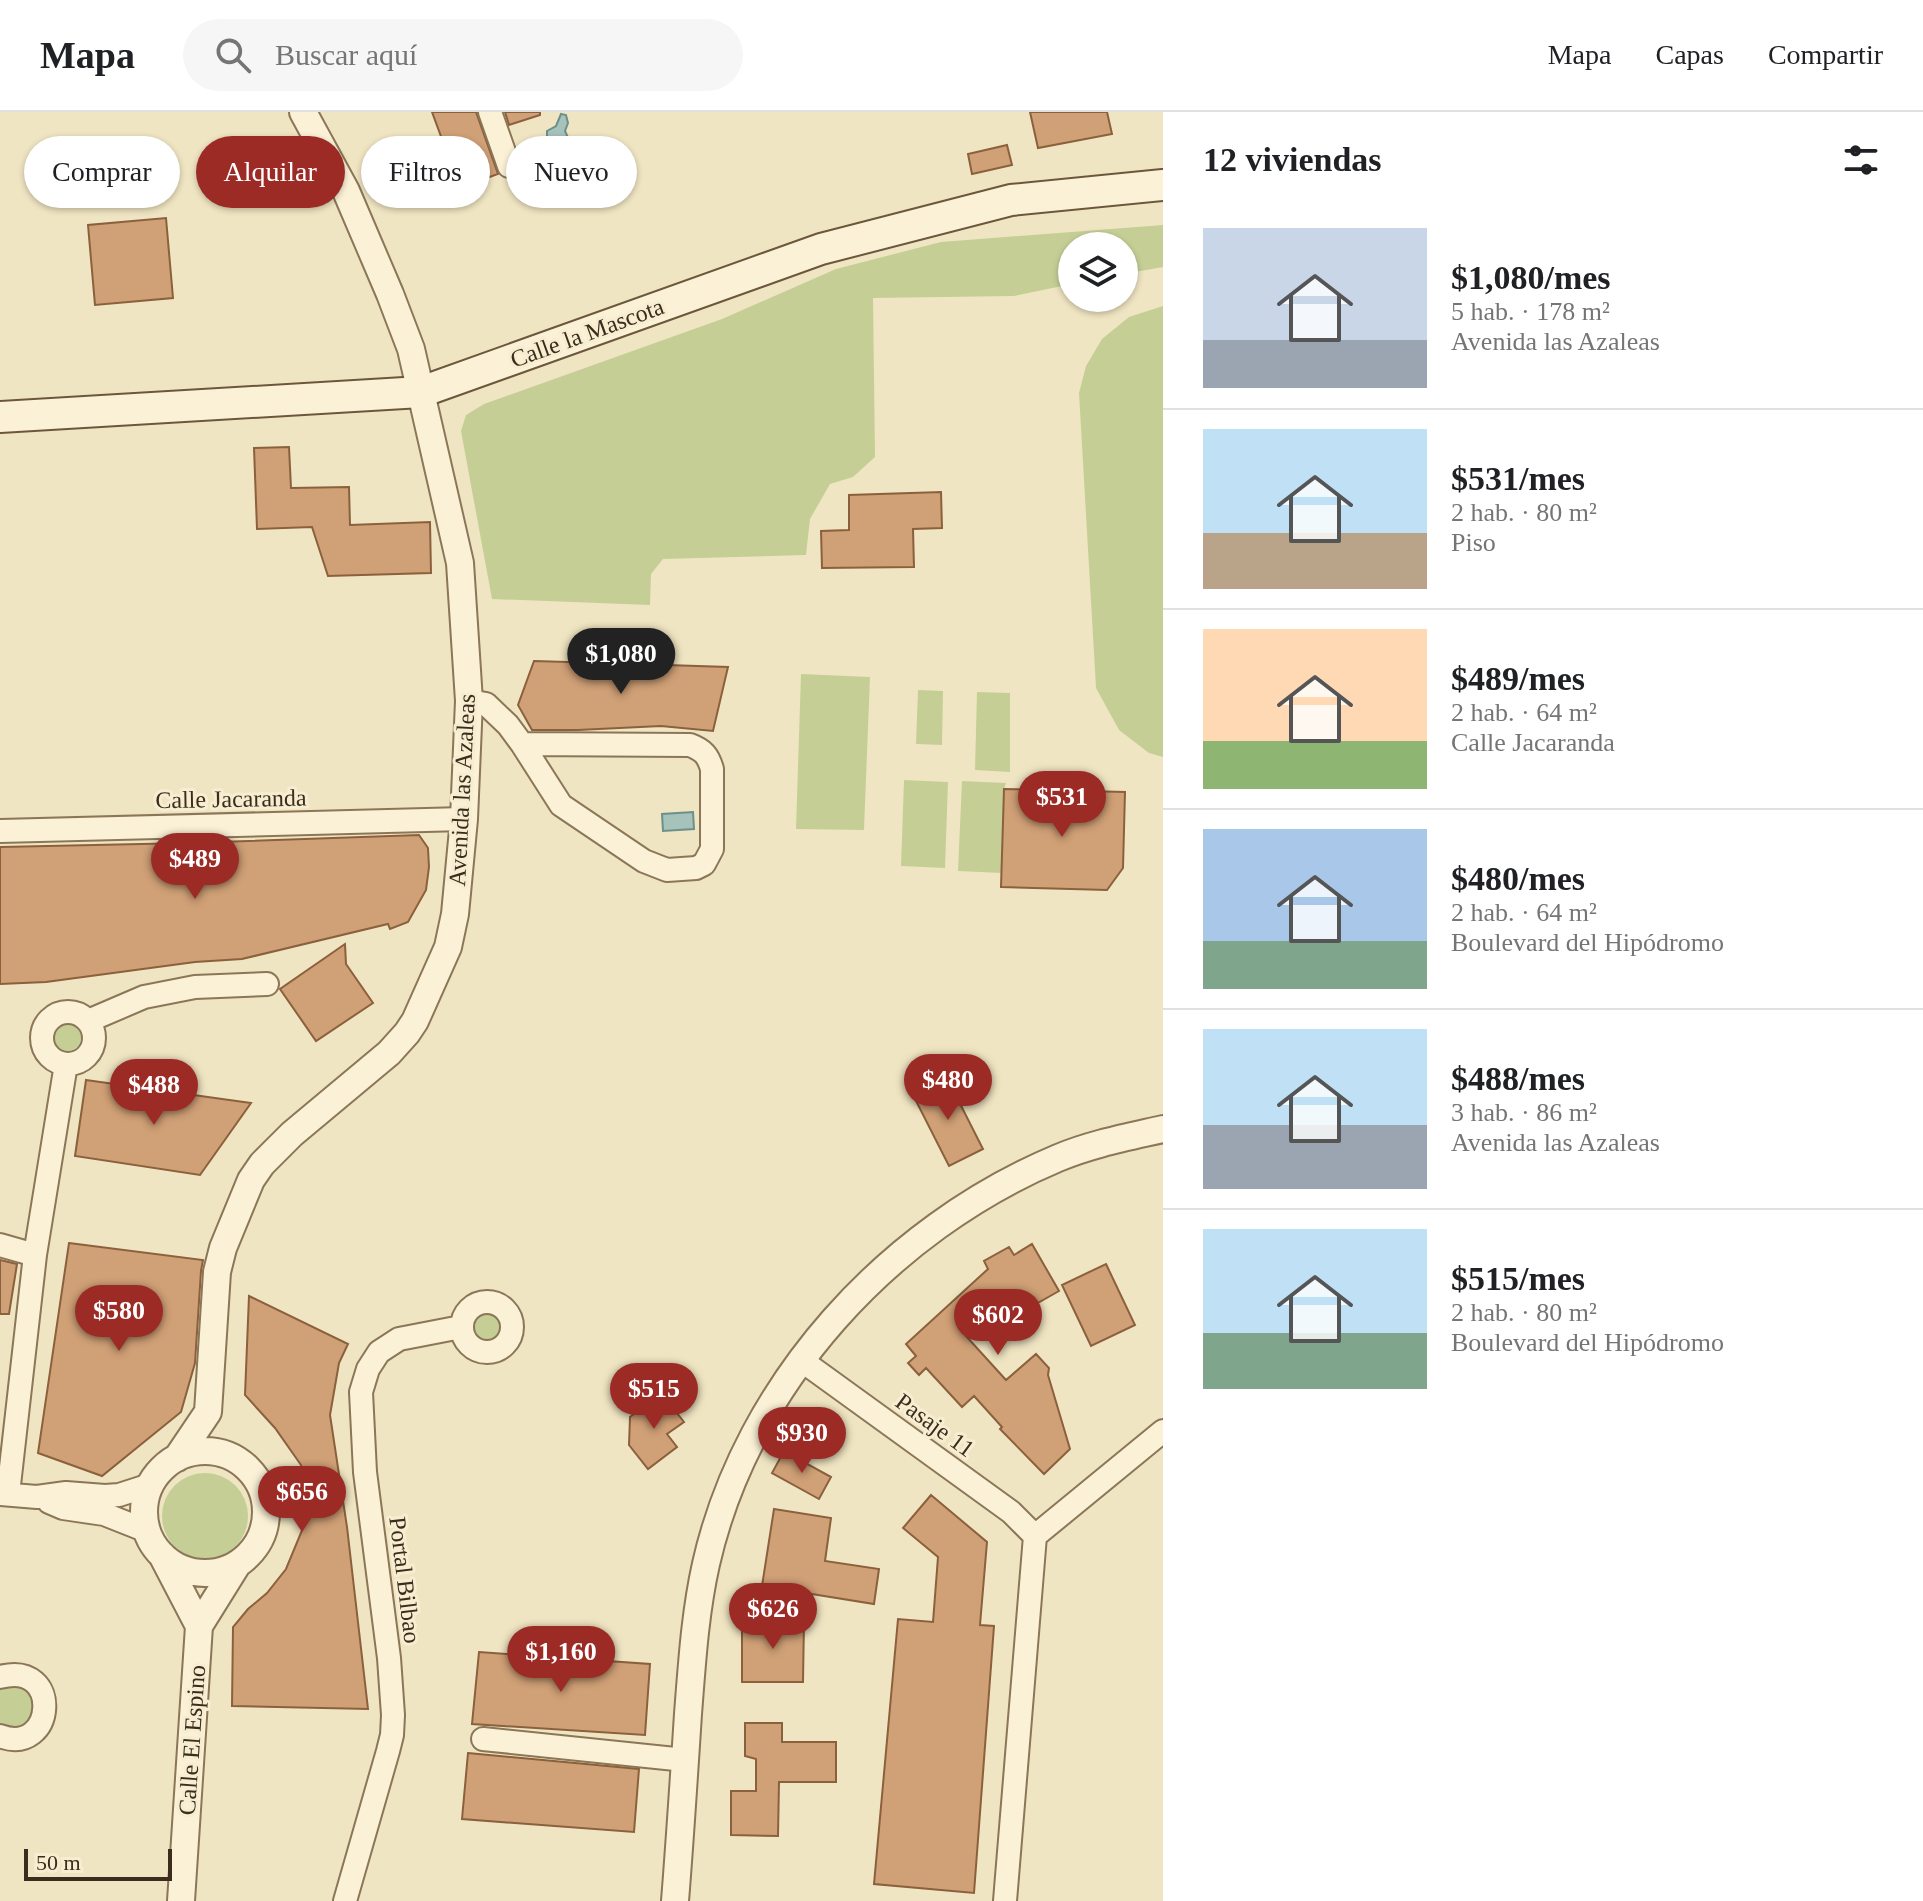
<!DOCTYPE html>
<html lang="es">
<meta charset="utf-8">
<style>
:root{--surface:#fff;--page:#f6f6f6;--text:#202124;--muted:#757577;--line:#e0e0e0;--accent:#9c2b26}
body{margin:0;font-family:"Times New Roman",serif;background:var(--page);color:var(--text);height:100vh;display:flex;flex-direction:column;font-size:30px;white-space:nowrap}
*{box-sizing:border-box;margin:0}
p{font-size:26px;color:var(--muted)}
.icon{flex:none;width:44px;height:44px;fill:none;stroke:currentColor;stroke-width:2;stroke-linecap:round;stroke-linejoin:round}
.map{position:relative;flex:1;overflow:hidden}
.sheet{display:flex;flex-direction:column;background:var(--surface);width:760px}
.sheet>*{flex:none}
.guide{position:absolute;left:24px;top:24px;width:760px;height:72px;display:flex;gap:16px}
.fabs{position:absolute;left:1058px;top:120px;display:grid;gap:16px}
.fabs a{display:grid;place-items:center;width:80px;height:80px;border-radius:50%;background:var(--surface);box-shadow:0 2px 6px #0004;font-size:40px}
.scale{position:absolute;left:24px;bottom:20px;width:148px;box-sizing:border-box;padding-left:8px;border:4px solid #3a2d1d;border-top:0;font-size:22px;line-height:28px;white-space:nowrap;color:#3a2d1d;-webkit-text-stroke:6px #f7eed2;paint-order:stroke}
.price{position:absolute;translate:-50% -68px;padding:0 18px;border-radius:28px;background:var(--accent);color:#fff;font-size:26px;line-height:52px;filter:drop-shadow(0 2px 4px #0008)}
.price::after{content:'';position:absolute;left:50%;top:48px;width:24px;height:18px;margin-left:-12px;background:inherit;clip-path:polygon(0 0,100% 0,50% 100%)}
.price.on{background:#222;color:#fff}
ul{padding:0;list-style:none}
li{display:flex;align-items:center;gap:24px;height:200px;padding:0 40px}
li+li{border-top:2px solid var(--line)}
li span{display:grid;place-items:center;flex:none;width:224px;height:160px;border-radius:0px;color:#555}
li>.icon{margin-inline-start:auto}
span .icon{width:96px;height:96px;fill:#fffc;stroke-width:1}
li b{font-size:34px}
h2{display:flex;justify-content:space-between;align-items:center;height:96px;padding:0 40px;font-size:34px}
.tag{padding:0 28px;border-radius:36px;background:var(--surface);box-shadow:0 2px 6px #0004;font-size:28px;line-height:72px}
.tag.on{background:var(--accent);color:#fff}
header{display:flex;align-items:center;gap:48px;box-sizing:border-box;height:112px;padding:0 40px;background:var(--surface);border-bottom:2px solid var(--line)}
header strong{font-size:38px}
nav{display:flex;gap:44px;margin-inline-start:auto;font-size:28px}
.search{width:560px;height:72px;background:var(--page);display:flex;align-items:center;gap:20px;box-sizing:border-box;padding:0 28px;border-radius:44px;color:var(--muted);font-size:30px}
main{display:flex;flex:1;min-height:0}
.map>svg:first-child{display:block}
.green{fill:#c5cf95}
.water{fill:#a5c2bb;stroke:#6b918a;stroke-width:2}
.building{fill:#d0a076;stroke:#8b603d;stroke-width:2}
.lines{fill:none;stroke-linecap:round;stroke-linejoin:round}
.minor-casing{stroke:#8b7658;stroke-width:26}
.tertiary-casing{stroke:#8b7658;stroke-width:30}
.secondary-casing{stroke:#6c573c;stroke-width:34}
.minor{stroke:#faf1d6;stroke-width:22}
.tertiary{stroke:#faf1d6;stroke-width:26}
.secondary{stroke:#faf1d6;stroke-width:30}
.labels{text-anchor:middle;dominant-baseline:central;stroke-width:6;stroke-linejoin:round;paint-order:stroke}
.street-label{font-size:24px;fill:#3a2d1d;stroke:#f7eed2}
</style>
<header>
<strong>Mapa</strong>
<div class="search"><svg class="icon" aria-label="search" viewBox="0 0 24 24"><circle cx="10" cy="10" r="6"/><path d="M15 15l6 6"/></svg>Buscar aquí</div>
<nav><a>Mapa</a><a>Capas</a><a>Compartir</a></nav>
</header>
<main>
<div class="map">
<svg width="1163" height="1789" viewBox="0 0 1163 1789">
<rect width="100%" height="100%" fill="#f0e5c2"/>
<path class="green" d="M1163,113V155L1124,162V134H1072V172L1014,184L873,186L875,345L853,365L830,372L810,407L806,443L663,447L651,462L650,493L492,487L461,319L466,303L484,292L722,207L836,157L941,130Z
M1163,194V645L1149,641L1119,618L1096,576L1079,281L1086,254L1102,227L1129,205Z
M801,562L870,565L864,718L796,717Z
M918,578L943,579L942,633L916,632Z
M977,580L1010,581V660L975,658Z
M904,668L948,670L945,756L901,754Z
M962,669L1006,671L1004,677L1002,761L958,759Z
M53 925a14 14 0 1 1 28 0a14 14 0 1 1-28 0Z
M471 1213a16 16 0 1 1 32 0a16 16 0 1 1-32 0Z
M162 1404a43 43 0 1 1 86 0a43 43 0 1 1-86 0Z
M24,1572L35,1582L32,1611L19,1619L0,1614V1575Z"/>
<path class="water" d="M561,2L566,3L568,11L565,19L569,28L560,34H552L547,31V19L556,14Z
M693,700L694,717L663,719L662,702Z"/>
<path class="building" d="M432,0H476L498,62L460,76Z
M505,0H540V3L509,13Z
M1030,0H1107L1112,22L1038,36Z
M1007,33L1012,53L972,62L968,42Z
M166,106L173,186L95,193L88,113Z
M289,335L291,376L349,375L350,413L430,410L431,461L328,464L312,415L257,417L254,336Z
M941,380L942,416L913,417L914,455L822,456L821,419L849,418V383Z
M534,549L635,552L728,555L713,619L661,614L578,618H532L518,593Z
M1004,677L1125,680L1123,756L1107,778L1001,775Z
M419,723L428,736L429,755L426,778L408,810L390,817L388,812L242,847L195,850L46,870L0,872V735L188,731Z
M345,832L346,852L373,891L316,929L280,877Z
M947,966L983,1037L949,1054L913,983Z
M86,968L251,991L200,1063L75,1044Z
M69,1131L203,1148L201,1159L195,1251L181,1300L102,1364L38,1341Z
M1032,1132L1059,1179L1015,1204L1006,1188L966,1224L1006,1268L1036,1242L1049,1256L1048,1263L1070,1337L1044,1362L1000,1317L1002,1315L974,1284L962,1295L926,1256L919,1263L908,1251L916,1244L906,1232L988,1157L984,1149L1009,1135L1014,1143Z
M0,1148L17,1152L9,1202H0Z
M1106,1152L1135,1213L1091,1234L1062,1173Z
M249,1184L348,1232L339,1251L330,1303L347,1415L368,1597L232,1594L233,1515L248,1497L267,1481L286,1457L303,1416L306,1398L301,1353L275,1316L245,1283Z
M661,1281L684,1310L667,1322L677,1335L648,1357L629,1333L630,1305Z
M784,1339L831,1365L819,1387L772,1361Z
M931,1383L987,1430L980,1513L994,1514L974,1781L874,1772L898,1507L933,1510L938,1445L903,1416Z
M774,1397L831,1406L825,1449L879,1457L874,1492L762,1474Z
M742,1507L804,1508L803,1570H742Z
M479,1540L650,1552L645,1623L472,1612Z
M745,1611H782V1630H836V1670H779L778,1724L731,1723V1679H756V1647L745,1644Z
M468,1641L639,1657L634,1720L462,1707Z"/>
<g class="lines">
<g class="minor-casing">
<path id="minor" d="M490,0L509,54
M469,589L486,592L508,613L522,632L561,693L644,749L667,758L696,756L704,752L712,737V657C708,643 703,638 690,633L522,632
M0,719L464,707
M42 926a26 26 0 1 1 52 0a26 26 0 1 1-52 0Z
M88,909L144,885L195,875L267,872
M0,1133L35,1143
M462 1215a25 25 0 1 1 50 0a25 25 0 1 1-50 0Z
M801,1248L1011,1400L1035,1424
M0,1382L37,1385L66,1381L105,1384L119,1383L150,1373
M8,1382L35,1143L66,952
M49,1390L63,1396L104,1402L147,1419
M1035,1424L1163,1319
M0,1565C63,1548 55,1645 0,1624
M483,1627L685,1648
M345,1789L388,1639L392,1623L393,1603L389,1546L365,1360L361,1280L368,1257L379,1240L399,1227L461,1215
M1005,1789L1035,1424"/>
</g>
<g class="tertiary-casing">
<path id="tertiary" d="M144 1400a61 61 0 1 1 122 0a61 61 0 1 1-122 0Z
M177,1346L208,1300L217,1160L223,1136L251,1068L262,1052L292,1022L389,941L407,921L415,909L448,835L455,802L464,707L469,589L460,451L411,237L390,182L346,79L303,0
M162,1443L199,1514
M181,1789L199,1514L237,1453
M675,1789C680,1727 684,1664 688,1602C692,1551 695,1501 706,1452C747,1271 889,1117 1058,1046C1091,1032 1128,1025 1163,1017"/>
</g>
<g class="secondary-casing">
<path id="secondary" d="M0,305L421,280L821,137L1011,88L1163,73"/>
</g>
<use href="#minor" class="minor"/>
<use href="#tertiary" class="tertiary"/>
<use href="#secondary" class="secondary"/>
</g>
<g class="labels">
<g class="street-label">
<text transform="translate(587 221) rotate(-20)">Calle la Mascota</text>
<text transform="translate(462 678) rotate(-87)">Avenida las Azaleas</text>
<text transform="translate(231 687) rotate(-1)">Calle Jacaranda</text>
<text transform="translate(935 1313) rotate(36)">Pasaje 11</text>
<text transform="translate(405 1468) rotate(83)">Portal Bilbao</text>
<text transform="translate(192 1628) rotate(-86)">Calle El Espino</text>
</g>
</g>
</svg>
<div class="fabs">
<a><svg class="icon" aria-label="layers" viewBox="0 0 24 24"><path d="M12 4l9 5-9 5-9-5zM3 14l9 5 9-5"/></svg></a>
</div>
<div class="scale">50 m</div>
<b class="price on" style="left:621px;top:584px">$1,080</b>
<b class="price" style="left:1062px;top:727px">$531</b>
<b class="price" style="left:195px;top:789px">$489</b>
<b class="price" style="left:948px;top:1010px">$480</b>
<b class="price" style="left:154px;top:1015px">$488</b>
<b class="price" style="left:119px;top:1241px">$580</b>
<b class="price" style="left:998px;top:1245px">$602</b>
<b class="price" style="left:654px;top:1319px">$515</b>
<b class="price" style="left:802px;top:1363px">$930</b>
<b class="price" style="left:302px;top:1422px">$656</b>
<b class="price" style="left:773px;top:1539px">$626</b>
<b class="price" style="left:561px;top:1582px">$1,160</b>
<div class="guide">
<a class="tag">Comprar</a>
<a class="tag on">Alquilar</a>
<a class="tag">Filtros</a>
<a class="tag">Nuevo</a>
</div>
</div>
<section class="sheet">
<h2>12 viviendas<svg class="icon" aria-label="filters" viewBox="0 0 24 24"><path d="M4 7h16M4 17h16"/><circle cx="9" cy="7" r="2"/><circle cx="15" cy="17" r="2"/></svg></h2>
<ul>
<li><span style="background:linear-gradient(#c9d6e8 70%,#9aa5b1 0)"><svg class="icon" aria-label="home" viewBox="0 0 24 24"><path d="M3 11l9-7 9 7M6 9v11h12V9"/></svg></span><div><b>$1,080/mes</b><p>5 hab. · 178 m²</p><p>Avenida las Azaleas</p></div></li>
<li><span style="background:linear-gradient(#bfe0f5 65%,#b9a48a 0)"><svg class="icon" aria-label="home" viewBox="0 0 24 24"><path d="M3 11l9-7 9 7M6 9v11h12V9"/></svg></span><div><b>$531/mes</b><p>2 hab. · 80 m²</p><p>Piso</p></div></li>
<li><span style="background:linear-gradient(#ffd9b3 70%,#8fb573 0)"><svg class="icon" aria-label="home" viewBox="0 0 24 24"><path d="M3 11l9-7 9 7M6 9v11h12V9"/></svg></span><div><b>$489/mes</b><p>2 hab. · 64 m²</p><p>Calle Jacaranda</p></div></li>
<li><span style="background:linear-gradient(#a9c7e8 70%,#7fa58c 0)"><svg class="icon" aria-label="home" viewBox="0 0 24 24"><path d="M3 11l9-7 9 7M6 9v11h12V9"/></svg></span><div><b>$480/mes</b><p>2 hab. · 64 m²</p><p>Boulevard del Hipódromo</p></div></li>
<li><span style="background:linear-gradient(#bfe0f5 60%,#9aa5b1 0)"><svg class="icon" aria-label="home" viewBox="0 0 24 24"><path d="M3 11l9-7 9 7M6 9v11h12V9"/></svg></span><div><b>$488/mes</b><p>3 hab. · 86 m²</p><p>Avenida las Azaleas</p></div></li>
<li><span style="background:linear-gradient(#bfe0f5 65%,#7fa58c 0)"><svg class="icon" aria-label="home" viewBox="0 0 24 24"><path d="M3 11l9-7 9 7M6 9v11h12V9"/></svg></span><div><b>$515/mes</b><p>2 hab. · 80 m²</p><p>Boulevard del Hipódromo</p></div></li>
</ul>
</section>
</main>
